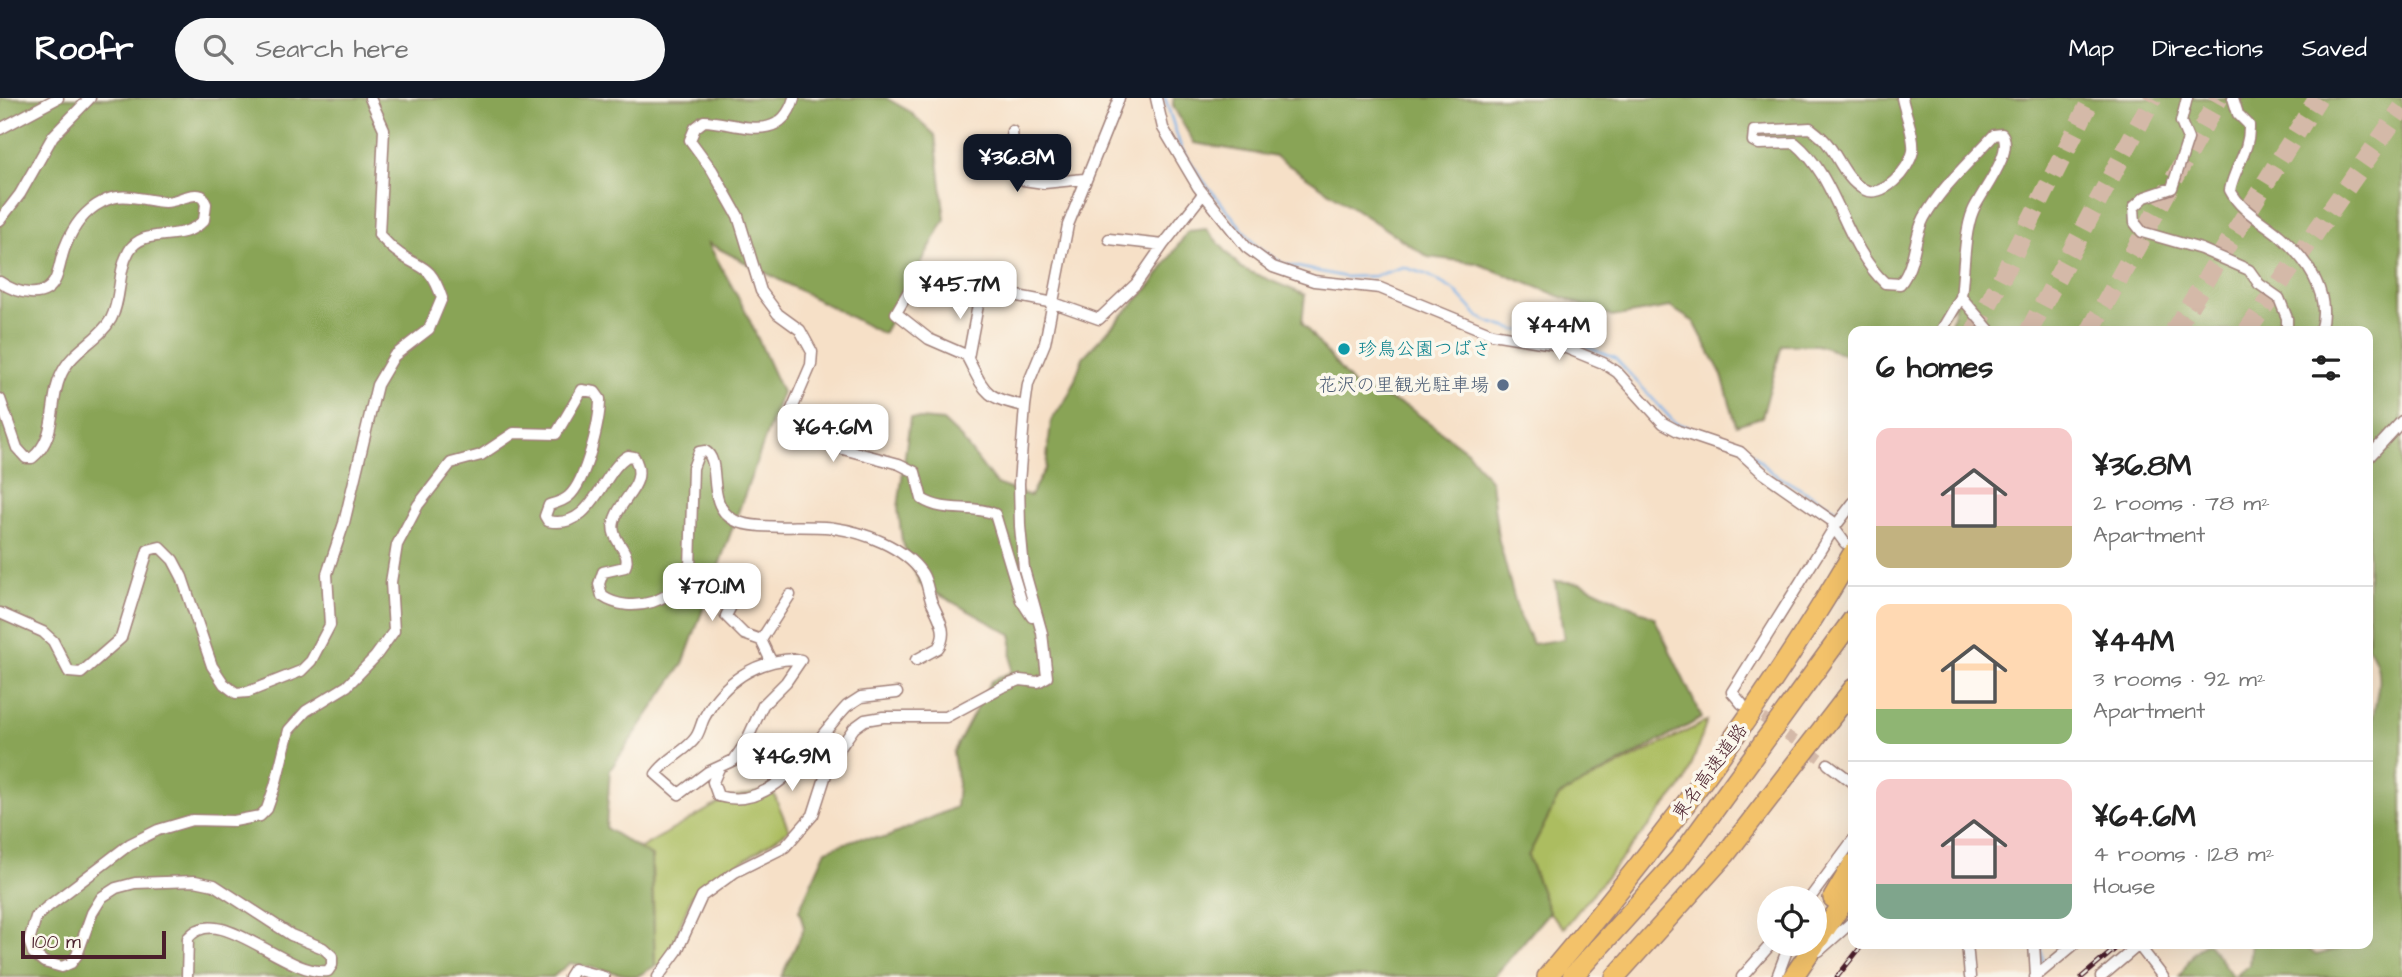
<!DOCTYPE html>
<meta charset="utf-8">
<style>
:root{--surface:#fff;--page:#f6f6f6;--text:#222;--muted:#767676;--line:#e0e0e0;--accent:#111827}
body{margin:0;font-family:"Architects Daughter","Klee One",sans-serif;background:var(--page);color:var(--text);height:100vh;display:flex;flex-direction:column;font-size:26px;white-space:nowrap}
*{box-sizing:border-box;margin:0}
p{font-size:23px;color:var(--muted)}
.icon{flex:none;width:38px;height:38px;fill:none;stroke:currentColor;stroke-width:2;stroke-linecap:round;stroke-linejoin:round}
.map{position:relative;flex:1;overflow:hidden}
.side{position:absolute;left:1848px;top:228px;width:525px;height:623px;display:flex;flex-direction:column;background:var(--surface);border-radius:14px;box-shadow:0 7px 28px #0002}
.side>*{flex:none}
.tools{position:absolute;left:1757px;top:788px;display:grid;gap:14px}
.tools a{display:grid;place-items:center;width:70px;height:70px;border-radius:50%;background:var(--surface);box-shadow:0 7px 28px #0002;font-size:35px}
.scale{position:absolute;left:21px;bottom:18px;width:145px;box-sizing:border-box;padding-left:7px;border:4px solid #4a1f2b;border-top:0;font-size:19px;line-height:24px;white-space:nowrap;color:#4a1f2b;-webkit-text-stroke:5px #fbf7ec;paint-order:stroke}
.price{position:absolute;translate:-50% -60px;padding:0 16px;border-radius:14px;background:#fff;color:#222;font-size:23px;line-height:46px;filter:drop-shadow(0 2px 4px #0008)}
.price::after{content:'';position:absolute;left:50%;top:42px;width:21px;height:16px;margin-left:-10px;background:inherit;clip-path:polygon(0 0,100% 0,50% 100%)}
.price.on{background:var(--accent);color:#fff}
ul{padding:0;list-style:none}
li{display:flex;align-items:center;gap:21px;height:175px;padding:0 28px}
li+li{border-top:2px solid var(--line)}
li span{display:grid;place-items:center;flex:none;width:196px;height:140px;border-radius:14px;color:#555}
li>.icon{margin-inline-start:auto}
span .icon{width:84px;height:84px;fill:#fffc;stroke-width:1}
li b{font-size:30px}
h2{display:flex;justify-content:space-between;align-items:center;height:84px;padding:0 28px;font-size:30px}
header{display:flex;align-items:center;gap:42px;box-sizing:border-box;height:98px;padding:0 35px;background:var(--accent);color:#fff}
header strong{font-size:33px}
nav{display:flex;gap:38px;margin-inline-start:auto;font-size:24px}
.search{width:490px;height:63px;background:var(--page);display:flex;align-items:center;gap:18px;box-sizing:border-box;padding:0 24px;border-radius:38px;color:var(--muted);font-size:26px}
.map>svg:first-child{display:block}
.green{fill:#acbd60;stroke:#7b6e46;stroke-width:2}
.forest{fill:#89a456;stroke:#6a6240;stroke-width:2}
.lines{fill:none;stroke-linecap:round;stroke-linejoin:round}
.stream{stroke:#77afe7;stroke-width:2.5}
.street-tunnel{stroke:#d4b9a8;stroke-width:10;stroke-dasharray:10 5;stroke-linecap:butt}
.highway-tunnel{stroke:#d4b9a8;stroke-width:19;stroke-dasharray:19 10;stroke-linecap:butt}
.street-casing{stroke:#a08079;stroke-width:13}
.highway-casing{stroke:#a08079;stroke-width:22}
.street{stroke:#fff;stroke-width:10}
.highway{stroke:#f3c26a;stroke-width:19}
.rail-casing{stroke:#4a1f2b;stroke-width:5}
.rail{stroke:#fbf7ec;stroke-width:2.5;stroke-dasharray:8;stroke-linecap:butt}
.culture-dot{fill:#0f9aa8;stroke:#fbf7ec;stroke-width:2.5}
.service-dot{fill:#5c6f8a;stroke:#fbf7ec;stroke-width:2.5}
.labels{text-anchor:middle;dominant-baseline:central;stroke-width:7;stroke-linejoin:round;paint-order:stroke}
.culture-label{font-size:19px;fill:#0d838f;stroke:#fbf7ec;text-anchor:start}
.service-label{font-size:19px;fill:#4e5e75;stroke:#fbf7ec;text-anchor:end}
.street-label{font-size:19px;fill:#4a1f2b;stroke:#fbf7ec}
</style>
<header>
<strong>Roofr</strong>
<div class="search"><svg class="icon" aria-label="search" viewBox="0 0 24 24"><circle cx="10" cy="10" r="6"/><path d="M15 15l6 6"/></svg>Search here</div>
<nav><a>Map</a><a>Directions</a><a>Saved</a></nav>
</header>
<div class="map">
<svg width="2402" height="879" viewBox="0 0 2402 879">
<rect width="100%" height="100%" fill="#fbf7ec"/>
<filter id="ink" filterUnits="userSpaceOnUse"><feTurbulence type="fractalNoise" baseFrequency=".0143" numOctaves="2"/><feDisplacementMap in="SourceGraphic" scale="14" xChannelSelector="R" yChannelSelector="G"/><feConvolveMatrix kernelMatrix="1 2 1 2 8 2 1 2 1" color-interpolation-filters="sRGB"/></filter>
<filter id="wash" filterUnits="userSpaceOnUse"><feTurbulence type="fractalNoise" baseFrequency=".00686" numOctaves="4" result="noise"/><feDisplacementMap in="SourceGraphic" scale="28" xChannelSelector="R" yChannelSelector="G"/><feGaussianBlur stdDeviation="1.57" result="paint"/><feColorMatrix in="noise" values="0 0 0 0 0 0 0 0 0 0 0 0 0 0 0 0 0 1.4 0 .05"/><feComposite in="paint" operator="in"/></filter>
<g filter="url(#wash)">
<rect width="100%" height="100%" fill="#f6e0c7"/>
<path class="green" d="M1707,623L1686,683L1564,830L1549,814L1528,758L1559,697Z
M772,691L789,732L692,797L665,867L655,868L652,758L639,751L726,701Z"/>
<path class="forest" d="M0,0H886L909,13L935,37L945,121L883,236L708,145L745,212L782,294L683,566L610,672L606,730L651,758L655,868L636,879L570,865L553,879H0Z
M1173,0H2402V879H2234L2249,867L2251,845H2301L2316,857L2340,851V845H2368V696L2377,690C2348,645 2399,588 2368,549V233H1949L1957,200L1937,233H1853V259L1817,247H1782L1762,319L1736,327L1722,277L1694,224L1670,209L1612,219L1476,165L1428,159L1276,59L1194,45L1173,8Z
M1206,131L1241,170L1305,197L1302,225L1354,288L1408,309L1467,353L1491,384L1498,439L1519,518L1533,546L1564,541L1555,483L1581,485L1654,519L1702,620L1559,698L1528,758L1549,814L1494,879H781L804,830L799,812L826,752L859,740H885L956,709L958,686L953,655L991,583L1011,574L1012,537L920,486L902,443L898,410L910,320L943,323L961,340L996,386L1030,398L1046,369L1051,323L1070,295L1083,259L1152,186L1188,133Z
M2205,845H2208L2233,879H2179L2193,856Z"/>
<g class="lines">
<path class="stream" d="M1165,0L1181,50L1202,81L1256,148L1283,166L1345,179L1375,178L1403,169L1428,177L1455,193L1479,219L1489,224L1515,232L1552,235L1615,260L1675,325L1745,348L1771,374L1837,412
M2041,845L2043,866"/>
</g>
</g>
<g filter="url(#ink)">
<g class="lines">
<path class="street-tunnel" d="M1750,611L1828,666"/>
<path class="highway-tunnel" d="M1975,233L2092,0
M2029,233L2153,0
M2090,233L2219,0
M2174,233L2318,0
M2247,233L2402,10"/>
<g class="street-casing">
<path id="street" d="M794,0C780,48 737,24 704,23L695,30L690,42L712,72L738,118L761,193L778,216L800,232L812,254L811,267L792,311L801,335L813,343L899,366L915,374L922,401C946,416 971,406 995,416L1021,502L1032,519
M1156,0L1163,30L1198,89L1246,149L1273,169L1314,183L1380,190L1492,236L1559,247L1603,265L1617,274L1663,325L1678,333L1740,354L1763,375L1832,423L1834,430L1732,594L1742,606
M1902,0C1905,15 1915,39 1913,53C1909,72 1883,102 1863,91C1845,81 1839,59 1826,44C1822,39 1815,34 1810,30L1754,33L1753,43L1759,46L1795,45C1838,80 1844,147 1885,185L1900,186C1916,167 1913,141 1924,120C1941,89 1970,64 1994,37L2002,36C2015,54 1981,94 1973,113C1964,134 1964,175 1961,199
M2187,0L2181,24L2188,41L2172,90L2145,99L2134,109L2135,125L2142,134L2201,151L2249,172L2259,186L2279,200L2287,220V233
M2233,0L2238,16L2249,27C2250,54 2235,67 2230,92C2240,112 2262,123 2279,137C2306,161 2332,195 2320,233
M0,31L58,0
M1012,33L1015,70L1023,82L1044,85L1084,81
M0,122L20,96L53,38L90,0
M1109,141L1163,147L1203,96
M0,184C16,195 46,204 56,180C60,170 61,159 65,149C72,131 84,113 102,104C123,92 144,103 165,104C178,104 189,94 202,98L206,106L204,122C181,147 144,127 129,153C117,174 122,200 111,221C100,241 75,251 64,271C47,299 60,338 32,360H26L17,350L0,301
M1941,233L1961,199L1990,233
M968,260L981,191
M1025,308C983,300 985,293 966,257L929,241L896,215L914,184L933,176L981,191L1054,205L1099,221L1136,186L1163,147
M2368,360L2402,323
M1845,445L1834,430L1853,405
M747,498L733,504L726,518L744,536L761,542
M0,515L43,534L53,543L69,574L81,575L121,540L148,452L160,449L173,462L182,479L212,568L224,586L236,595L248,594L301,573L311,563L330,527L327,476L344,425L377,287L394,258L429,231L442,200C429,162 420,173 396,153C390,149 385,142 379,137L384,31L370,0
M796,561L801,562L786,584L763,607L746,644L734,662L708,674L679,696L656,676C669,658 687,653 696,639C700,633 701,626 704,620C723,584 755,562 796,561Z
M771,563L761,542L790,497
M1828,666L1853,685
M719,670L713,684L718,698C777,715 813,643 847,608L861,599L897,595
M1810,800L1853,742
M1967,845L1970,879
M2034,845L2036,878
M2137,845L2163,879
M1819,853L1853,823
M187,879L188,840C219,802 285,879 328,873L332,867V858L323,850L291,837L214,787L195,783L135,785L116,790L102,799L92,815L77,857L71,865L62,869L44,864L33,855L29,843L36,819L46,810L130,746L158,732L192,722L234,723L260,718L267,711L275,688L289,632L306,613L347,588L375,559L394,533L391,484L397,447L418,407L443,375L451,365L481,357L514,335L556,336L582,292L595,294L600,301C600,323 586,383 569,398C564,403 556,405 549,407L545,418L548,423C593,433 602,372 628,358L634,359C650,387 619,400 614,424C609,443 633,453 625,469L603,474L599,486L602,498C631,518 678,503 690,470L693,370L699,354L705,353C723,363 704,406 734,422C753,433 808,426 834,430C864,434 904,449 922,475C928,484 928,496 932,505C939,520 949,535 938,550L916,562
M569,879L574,871L604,879
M658,879L677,853L702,798L735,774L785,749L813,717L830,664L854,630L865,622L883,619H946L1002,589L1020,582L1038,584L1047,579L1042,535L1024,471L1020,428L1019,385L1025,308L1028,286L1045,245L1068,127L1119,0
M1742,879L1772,845
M1777,879L1786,855L1785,845
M2035,879L2076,845
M2101,879L2141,845"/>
</g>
<g class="highway-casing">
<path id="highway" d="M1833,800L1853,766
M1547,879C1661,746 1764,606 1853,455
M1572,879L1678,762L1853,521
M1615,879L1725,757L1853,591
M1793,879L1853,790"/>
</g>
<use href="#street" class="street"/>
<use href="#highway" class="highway"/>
<g class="rail-casing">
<path id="rail" d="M1837,879L1864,845
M2082,879L2122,845"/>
</g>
<use href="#rail" class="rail"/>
</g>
</g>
<circle class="culture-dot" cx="1344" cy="251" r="7"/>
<circle class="service-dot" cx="1503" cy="287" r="7"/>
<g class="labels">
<g class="culture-label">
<text x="1358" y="251">珍鳥公園つばさ</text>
</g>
<g class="service-label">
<text x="1489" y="287">花沢の里観光駐車場</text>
</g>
<g class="street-label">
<text transform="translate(1710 674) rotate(-54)">東名高速道路</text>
</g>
</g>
</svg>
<div class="tools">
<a><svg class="icon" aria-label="locate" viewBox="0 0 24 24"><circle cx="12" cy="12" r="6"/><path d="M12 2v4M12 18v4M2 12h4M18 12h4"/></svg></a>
</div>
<div class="scale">100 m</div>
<b class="price on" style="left:1017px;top:96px">¥36.8M</b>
<b class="price" style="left:960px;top:223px">¥45.7M</b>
<b class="price" style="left:1559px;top:264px">¥44M</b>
<b class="price" style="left:833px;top:366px">¥64.6M</b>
<b class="price" style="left:712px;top:525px">¥70.1M</b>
<b class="price" style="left:792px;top:695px">¥46.9M</b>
<section class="side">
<h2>6 homes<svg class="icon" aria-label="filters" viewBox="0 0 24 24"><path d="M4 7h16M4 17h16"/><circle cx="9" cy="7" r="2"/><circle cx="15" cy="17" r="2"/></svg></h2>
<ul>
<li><span style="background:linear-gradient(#f6c9c9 70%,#c2b280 0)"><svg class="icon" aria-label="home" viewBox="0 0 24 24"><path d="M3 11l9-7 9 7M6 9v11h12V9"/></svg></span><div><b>¥36.8M</b><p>2 rooms · 78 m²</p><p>Apartment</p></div></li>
<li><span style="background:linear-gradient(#ffd9b3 75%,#8fb573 0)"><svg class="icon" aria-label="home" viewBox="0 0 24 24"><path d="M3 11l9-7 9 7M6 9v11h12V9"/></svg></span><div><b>¥44M</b><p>3 rooms · 92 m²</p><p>Apartment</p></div></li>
<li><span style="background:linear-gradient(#f6c9c9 75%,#7fa58c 0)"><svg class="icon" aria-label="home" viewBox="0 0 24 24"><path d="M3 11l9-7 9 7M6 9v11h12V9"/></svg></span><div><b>¥64.6M</b><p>4 rooms · 128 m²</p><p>House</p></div></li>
</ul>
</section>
</div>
